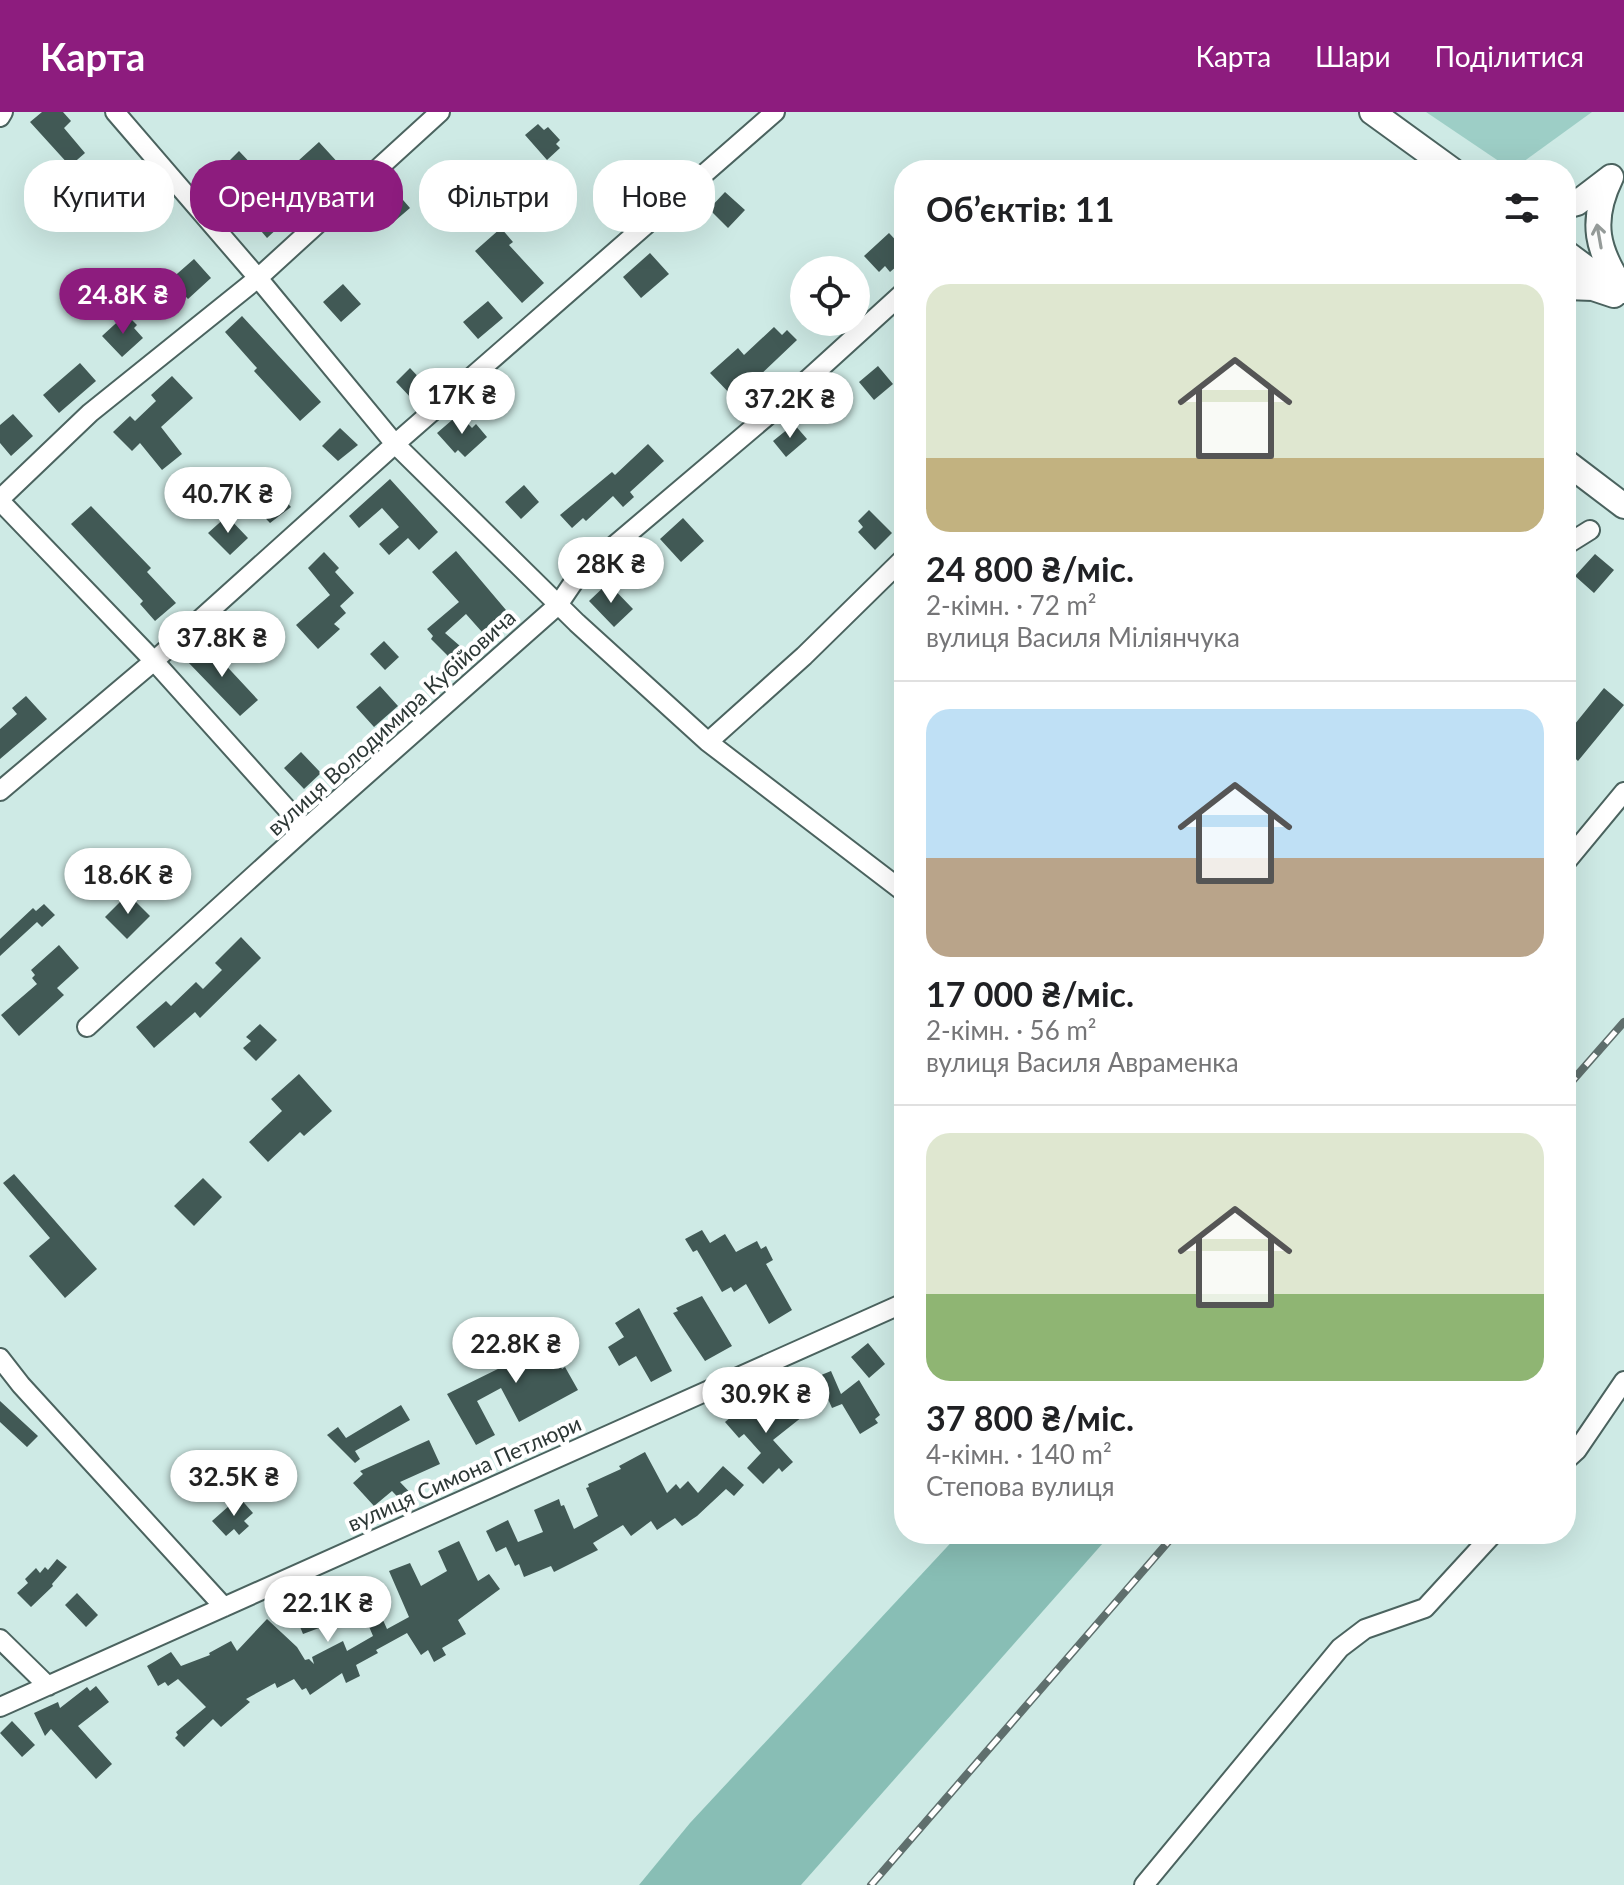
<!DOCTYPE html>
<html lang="uk">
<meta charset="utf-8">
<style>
:root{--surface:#fff;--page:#f2f2f2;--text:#202124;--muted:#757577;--line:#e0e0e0;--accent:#8d1c7e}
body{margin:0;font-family:Lato,sans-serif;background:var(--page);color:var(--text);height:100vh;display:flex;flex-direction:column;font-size:30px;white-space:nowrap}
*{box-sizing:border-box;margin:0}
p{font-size:26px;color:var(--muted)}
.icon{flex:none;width:44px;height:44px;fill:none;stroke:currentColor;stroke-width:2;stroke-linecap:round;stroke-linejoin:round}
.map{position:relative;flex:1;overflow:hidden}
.panel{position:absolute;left:894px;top:48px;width:682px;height:1384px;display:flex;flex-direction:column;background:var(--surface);border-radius:32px;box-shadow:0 8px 32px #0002}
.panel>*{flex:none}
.hud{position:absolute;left:24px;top:48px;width:750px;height:72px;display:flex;gap:16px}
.buttons{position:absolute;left:790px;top:144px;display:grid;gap:16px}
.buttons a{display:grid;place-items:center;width:80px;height:80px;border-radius:50%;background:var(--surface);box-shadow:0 8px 32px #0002;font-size:40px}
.price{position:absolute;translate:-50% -68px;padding:0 18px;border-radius:28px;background:#fff;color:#222;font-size:26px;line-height:52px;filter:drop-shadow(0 2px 4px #0008)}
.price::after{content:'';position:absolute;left:50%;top:48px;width:24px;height:18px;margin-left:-12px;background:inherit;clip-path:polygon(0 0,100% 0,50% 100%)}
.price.current{background:var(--accent);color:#fff}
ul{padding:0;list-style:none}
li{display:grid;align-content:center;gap:16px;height:424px;padding:0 32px}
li+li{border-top:2px solid var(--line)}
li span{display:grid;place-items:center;height:248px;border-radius:24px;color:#555}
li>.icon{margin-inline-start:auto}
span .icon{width:144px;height:144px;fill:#fffc;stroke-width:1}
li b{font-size:34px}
h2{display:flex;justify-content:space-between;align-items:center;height:96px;padding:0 32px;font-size:34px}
.chip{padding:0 28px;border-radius:32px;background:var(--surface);box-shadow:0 8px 32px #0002;font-size:28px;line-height:72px}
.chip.current{background:var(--accent);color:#fff}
header{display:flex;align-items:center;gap:48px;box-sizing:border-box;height:112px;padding:0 40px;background:var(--accent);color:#fff}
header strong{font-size:38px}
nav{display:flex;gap:44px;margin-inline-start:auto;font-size:28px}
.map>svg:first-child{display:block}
.green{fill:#9dcec6}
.forest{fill:#88beb5}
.building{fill:#415955}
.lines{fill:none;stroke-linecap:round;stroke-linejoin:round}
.minor-casing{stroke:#4b635f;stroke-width:22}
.major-casing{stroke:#4b635f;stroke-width:28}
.minor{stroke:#fff;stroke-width:18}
.major{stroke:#fff;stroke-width:24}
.rail-casing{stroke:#5f6f6d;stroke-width:8}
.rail{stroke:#fff;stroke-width:5;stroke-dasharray:15;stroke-linecap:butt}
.oneway{stroke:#969c9a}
.labels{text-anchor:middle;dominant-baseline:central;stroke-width:8;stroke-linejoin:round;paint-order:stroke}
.street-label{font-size:22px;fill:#2d3836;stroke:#fff}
</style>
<header>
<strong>Карта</strong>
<nav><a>Карта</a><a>Шари</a><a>Поділитися</a></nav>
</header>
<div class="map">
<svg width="1624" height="1773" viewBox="0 0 1624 1773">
<rect width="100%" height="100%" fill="#ceeae5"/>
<path class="green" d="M1426,0H1592L1512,58Z"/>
<path class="forest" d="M959,1422H1111L801,1773H639L690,1711Z"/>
<path class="building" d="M42,0H63L71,9L64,16L85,41L70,54L30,10Z
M538,12L544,18L548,15L560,28L556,32L560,36L547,48L525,23Z
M319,30L341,54L320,74L298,49Z
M239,39L258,59L247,69L229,49Z
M129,67L149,94L131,110L107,87L115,79V71L123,73Z
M390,73L410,96L389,114L369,92Z
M725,80L745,98L728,116L709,97Z
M264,82L284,104L275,111L279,115L267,126L244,99Z
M501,116L513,130L509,133L544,171L522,191L475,139Z
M889,121L904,137V148L890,160L885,154L879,160L864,144Z
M650,141L669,162L641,186L623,165Z
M194,147L211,166L188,187L170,168Z
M343,172L361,192L341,210L323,190Z
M488,189L503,206L478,227L463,210Z
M126,202L137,213L134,216L143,226L122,245L102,224Z
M242,204L321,290L300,309L254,259L257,256L225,220Z
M774,215L782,223L787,218L797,228L735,287L710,261L738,236L744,243Z
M80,251L96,269L59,301L43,283Z
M878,254L893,272L874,288L859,270Z
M410,256L426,273L412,287L396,270Z
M172,264L193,286L161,315L182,342L162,358L140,331L132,339L113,320L130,304L135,309L156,289L151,283Z
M832,275L847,292L831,306L825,300L822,303L813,293Z
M13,302L33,324L11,344L0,331V313Z
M459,302L472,316L476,312L487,325L465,345L458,338L455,341L437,321Z
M794,312L807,327L786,345L773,329Z
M340,316L358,333L338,349L322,334Z
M648,332L664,349L630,380L634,385L623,395L613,384L586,409L583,406L572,416L560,403L612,360L615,363Z
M390,367L438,420L419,438L408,426L389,443L379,432L399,415L382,396L359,416L349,404Z
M268,370L291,395L270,411L248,388Z
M524,373L539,390L521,407L505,390Z
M91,394L151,456L147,460L176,491L155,509L140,492L143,489L71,412Z
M869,398L892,421L875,438L858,420L863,415L858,409Z
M227,404L248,426L230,443L208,421Z
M683,406L704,429L681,450L660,427Z
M456,439L506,498L482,520L466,502L445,521L460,534L458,536L464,543L455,551L431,527L433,524L427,517L459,490L432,460Z
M324,440L339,456L335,460L354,481L340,494L346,501L334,512L340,517L318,537L296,513L330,483L308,456Z
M1595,442L1614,458L1594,481L1575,464Z
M608,471L633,497L614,515L589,489Z
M384,529L399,545L385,558L370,542Z
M205,531L258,588L240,604L186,548Z
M380,574L398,594L374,615L356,595Z
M1604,576L1624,593L1578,649L1566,638V623Z
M26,584L47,607L0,647V617L17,602L12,596Z
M301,640L321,661L304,677L284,656Z
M128,782L150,804L127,827L105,805Z
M44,792L55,803L42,815L37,810L0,844V827L33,796L36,799Z
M241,825L261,846L200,906L195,900L154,936L136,915L166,889L171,894L196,870L203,877L222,858L215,851Z
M59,833L79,856L57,876L64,883L19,924L1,903L37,872L32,866L35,863L31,858Z
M260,912L277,928L256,949L243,936L251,929L246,925Z
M299,962L332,999L304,1024L300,1020L268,1050L249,1030L282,999L271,987Z
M14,1062L97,1157L65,1186L29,1144L50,1126L3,1071Z
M203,1066L222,1085L194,1114L174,1094Z
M702,1118L710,1131L725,1122L736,1140L757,1129L761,1137L766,1134L773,1148L766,1152L792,1198L769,1212L746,1172L734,1180L731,1175L722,1180L697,1138L693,1140L685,1127Z
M702,1184L732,1234L705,1249L673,1201L678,1199L676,1196Z
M639,1196L672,1259L651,1270L636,1244L619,1254L608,1235L624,1225L615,1211Z
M537,1212L562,1257L565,1255L578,1278L519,1310L501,1276L477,1289L495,1323L476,1333L447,1282L516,1248L512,1241L522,1236L515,1224Z
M868,1231L885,1252L869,1266L851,1245Z
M831,1259L841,1282L859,1268L880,1303L875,1307L878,1311L860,1322L842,1292L832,1296L828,1287L819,1291L809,1268Z
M782,1281L802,1305L773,1328L793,1350L782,1360L779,1356L763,1372L747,1356L761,1341L744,1322L739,1326L725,1310L744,1294L754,1305Z
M0,1289L38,1324L27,1335L0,1310Z
M401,1293L410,1308L355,1339L360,1347L355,1351L327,1323L338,1315L346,1326Z
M429,1328L440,1352L400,1370L418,1389L409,1397L392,1379L374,1394L353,1371L363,1362L360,1359Z
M645,1340L667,1381L676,1372L680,1377L688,1369L698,1381L723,1354L744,1373L734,1384L726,1377L697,1404L682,1414L675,1406L657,1418L651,1409L631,1424L623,1413L593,1431L598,1438L554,1460L551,1454L524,1465L519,1452L515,1454L506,1435L496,1440L486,1419L508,1408L518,1430L543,1420L534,1398L559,1387L561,1394L564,1393L574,1417L598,1404L586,1376L589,1375L588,1372L621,1357L619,1354Z
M239,1385L253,1401L244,1409L249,1414L239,1423L234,1417L226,1424L212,1409Z
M459,1429L478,1469L489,1462L500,1477L458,1508L466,1522L442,1536L446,1543L434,1550L428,1538L421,1543L407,1521L376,1538L378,1541L356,1553L360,1564L346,1571L342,1561L310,1583L306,1576L302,1578L294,1567L277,1576L275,1571L246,1587L250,1590L221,1615L213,1607L184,1635L175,1626L178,1623L176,1620L206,1595L178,1567L168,1574L165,1570L158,1574L147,1554L171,1540L181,1554L210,1543L209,1541L231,1529L237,1539L267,1507L297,1535L305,1548L309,1547L314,1552L312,1545L343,1529L347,1539L373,1524L362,1498L353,1502L343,1480L366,1470L387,1517L409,1505L389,1459L410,1451L421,1474L447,1459L438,1439Z
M57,1447L67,1455L52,1472L53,1474L31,1495L17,1481L28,1471L25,1467L36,1456L40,1461L45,1455L48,1458Z
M77,1481L98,1503L86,1515L65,1493Z
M318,1490L327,1513L303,1522L294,1500Z
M96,1574L109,1590L78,1614L112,1652L96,1667L51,1617L45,1624L34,1601L58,1590L60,1596L87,1575L90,1579Z
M12,1609L35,1633L22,1645L0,1621Z"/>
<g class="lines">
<g class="minor-casing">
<path id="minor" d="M115,0L258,166L395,332L577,511L708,630L904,780
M0,5L3,0
M0,387L90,301L258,166L440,0
M0,389L154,549L305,717
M1566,433L1590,418
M708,630L804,544L904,446
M0,679L154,549L395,332L775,0
M1566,750L1624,680
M87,915L305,717L558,493L575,468L596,449L773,299L904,180
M0,1246L21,1273L224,1495
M1566,1348L1577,1338L1624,1269
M0,1527L48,1574
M0,1595L904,1191
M1144,1773L1340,1536L1365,1517L1425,1496L1493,1422"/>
</g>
<g class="major-casing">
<path id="major" d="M1372,0L1452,58
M1611,65C1589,110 1597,139 1624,179
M1566,94L1577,91L1611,65
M1566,141L1616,178
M1566,175L1593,176L1614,183
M1566,350L1624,394"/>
</g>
<use href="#minor" class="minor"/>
<use href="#major" class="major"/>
<g class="rail-casing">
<path id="rail" d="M1566,976L1624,910
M871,1773L1175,1422"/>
</g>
<use href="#rail" class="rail"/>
</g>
<defs><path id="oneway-shaft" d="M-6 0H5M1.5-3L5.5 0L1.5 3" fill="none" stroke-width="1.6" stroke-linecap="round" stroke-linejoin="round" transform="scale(2)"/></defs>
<use class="oneway" href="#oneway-shaft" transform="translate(1599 124) rotate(-100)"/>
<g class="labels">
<g class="street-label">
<text transform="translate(391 610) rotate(-42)">вулиця Володимира Кубійовича</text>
<text transform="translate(464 1361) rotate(-24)">вулиця Симона Петлюри</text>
</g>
</g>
</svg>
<div class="buttons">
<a><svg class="icon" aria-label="locate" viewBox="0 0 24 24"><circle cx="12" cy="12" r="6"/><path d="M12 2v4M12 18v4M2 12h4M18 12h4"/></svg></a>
</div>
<b class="price current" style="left:123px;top:224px">24.8K ₴</b>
<b class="price" style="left:462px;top:324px">17K ₴</b>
<b class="price" style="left:790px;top:328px">37.2K ₴</b>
<b class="price" style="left:228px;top:423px">40.7K ₴</b>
<b class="price" style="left:611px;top:493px">28K ₴</b>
<b class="price" style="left:222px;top:567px">37.8K ₴</b>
<b class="price" style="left:128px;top:804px">18.6K ₴</b>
<b class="price" style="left:516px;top:1273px">22.8K ₴</b>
<b class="price" style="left:766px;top:1323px">30.9K ₴</b>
<b class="price" style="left:234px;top:1406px">32.5K ₴</b>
<b class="price" style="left:328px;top:1532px">22.1K ₴</b>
<div class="hud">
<a class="chip">Купити</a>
<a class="chip current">Орендувати</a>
<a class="chip">Фільтри</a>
<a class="chip">Нове</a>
</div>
<section class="panel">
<h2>Об’єктів: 11<svg class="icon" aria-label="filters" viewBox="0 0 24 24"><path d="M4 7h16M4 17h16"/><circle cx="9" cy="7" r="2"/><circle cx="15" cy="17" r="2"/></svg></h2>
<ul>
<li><span style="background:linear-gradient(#dfe7d0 70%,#c2b280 0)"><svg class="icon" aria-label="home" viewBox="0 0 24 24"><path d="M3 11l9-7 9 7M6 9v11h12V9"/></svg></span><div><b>24 800 ₴/міс.</b><p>2-кімн. · 72 m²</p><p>вулиця Василя Міліянчука</p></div></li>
<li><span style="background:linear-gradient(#bfe0f5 60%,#b9a48a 0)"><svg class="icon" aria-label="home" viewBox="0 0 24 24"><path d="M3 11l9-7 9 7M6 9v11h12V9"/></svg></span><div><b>17 000 ₴/міс.</b><p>2-кімн. · 56 m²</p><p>вулиця Василя Авраменка</p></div></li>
<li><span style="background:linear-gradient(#dfe7d0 65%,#8fb573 0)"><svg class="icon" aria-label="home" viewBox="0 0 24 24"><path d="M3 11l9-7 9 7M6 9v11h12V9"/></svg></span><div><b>37 800 ₴/міс.</b><p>4-кімн. · 140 m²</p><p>Степова вулиця</p></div></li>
</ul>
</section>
</div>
